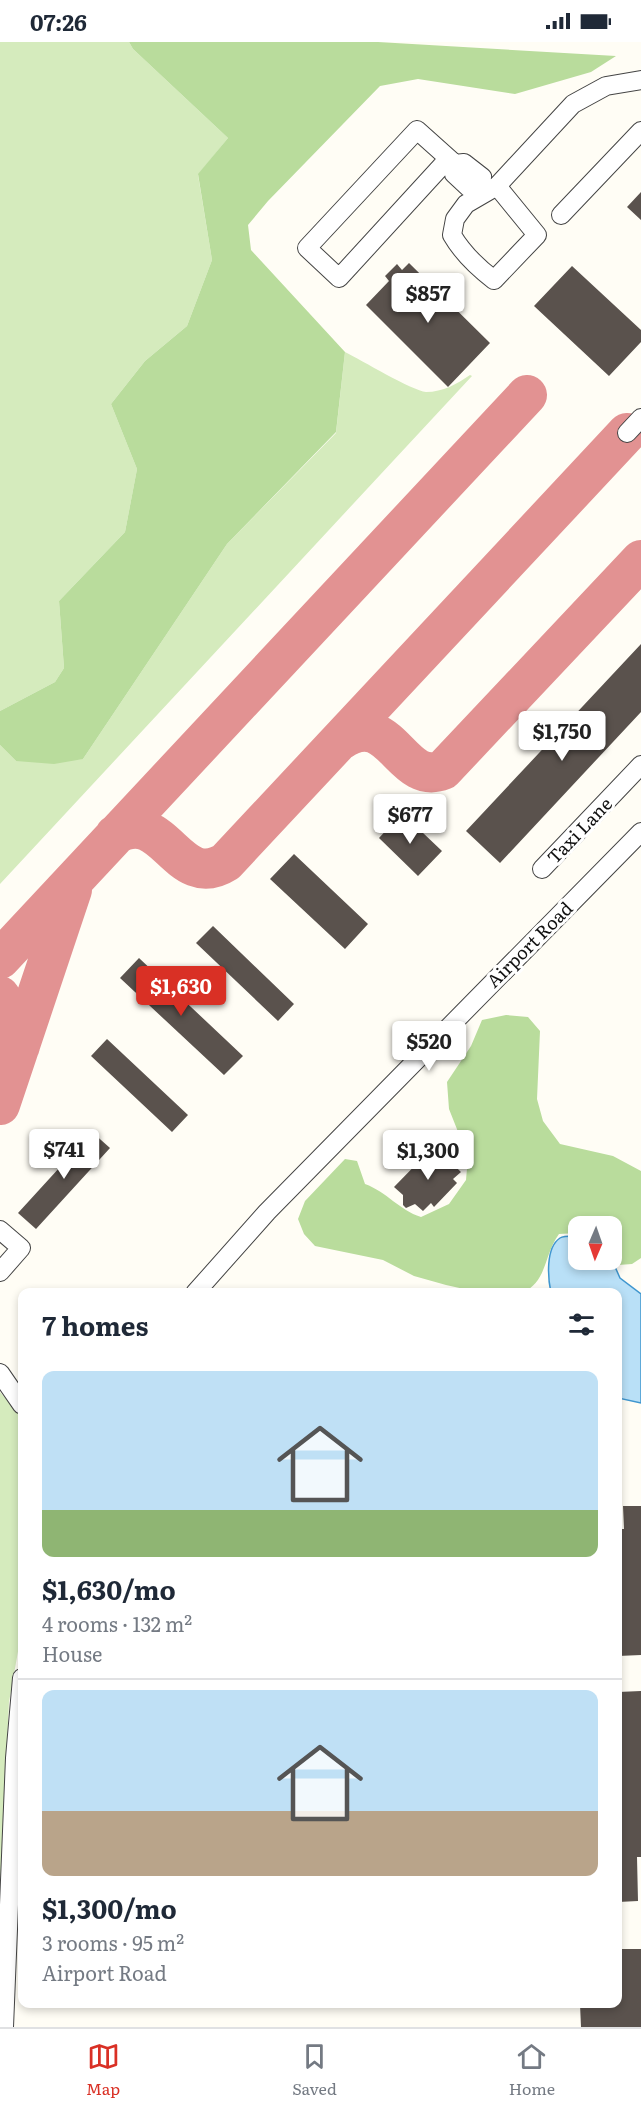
<!DOCTYPE html>
<meta charset="utf-8">
<style>
:root{--surface:#fff;--page:#f2f2f3;--text:#1f2937;--muted:#747a83;--line:#e0e1e3;--accent:#d93025}
body{margin:0;font-family:Literata,serif;background:var(--page);color:var(--text);height:100vh;display:flex;flex-direction:column;font-size:22px;white-space:nowrap}
*{box-sizing:border-box;margin:0}
p{font-size:20px;color:var(--muted)}
.icon{flex:none;width:33px;height:33px;fill:none;stroke:currentColor;stroke-width:2;stroke-linecap:round;stroke-linejoin:round}
.map{position:relative;flex:1;overflow:hidden}
.sheet{position:absolute;left:18px;top:1246px;width:604px;height:720px;display:flex;flex-direction:column;background:var(--surface);border-radius:12px;box-shadow:0 3px 9px #0003}
.sheet>*{flex:none}
.needle{width:39px;rotate:182deg}
.fabs{position:absolute;left:568px;top:1174px;display:grid;gap:12px}
.fabs a{display:grid;place-items:center;width:54px;height:54px;border-radius:12px;background:var(--surface);box-shadow:0 3px 9px #0003;font-size:30px}
.price{position:absolute;translate:-50% -51px;padding:0 14px;border-radius:6px;background:#fff;color:#222;font-size:20px;line-height:39px;filter:drop-shadow(0 2px 3px #0008)}
.price::after{content:'';position:absolute;left:50%;top:36px;width:18px;height:14px;margin-left:-9px;background:inherit;clip-path:polygon(0 0,100% 0,50% 100%)}
.price.selected{background:var(--accent);color:#fff}
ul{padding:0;list-style:none}
li{display:grid;align-content:center;gap:12px;height:318px;padding:0 24px}
li+li{border-top:2px solid var(--line)}
li span{display:grid;place-items:center;height:186px;border-radius:12px;color:#555}
li>.icon{margin-inline-start:auto}
span .icon{width:108px;height:108px;fill:#fffc;stroke-width:1}
li b{font-size:26px}
h2{display:flex;justify-content:space-between;align-items:center;height:72px;padding:0 24px;font-size:26px}
.status{display:flex;justify-content:space-between;align-items:center;height:42px;padding:0 30px;background:var(--surface);direction:ltr}
.status svg{height:16px;fill:currentColor}
.menu{display:flex;justify-content:space-around;align-items:center;height:84px;border-top:2px solid var(--line);background:var(--surface);font-size:16px;color:var(--muted)}
.menu a{display:grid;justify-items:center;gap:3px}
.menu .selected{color:var(--accent)}
.map>svg:first-child{display:block}
.green{fill:#d5ebbd}
.forest{fill:#b9dc9c}
.water{fill:#b9e0f7;stroke:#3f96cf;stroke-width:1.5}
.lines{fill:none;stroke-linecap:round;stroke-linejoin:round}
.taxiway{stroke:#e29292;stroke-width:40}
.building{fill:#5a524d}
.minor-casing{stroke:#444;stroke-width:20}
.minor{stroke:#fff;stroke-width:18}
.labels{text-anchor:middle;dominant-baseline:central;stroke-width:6;stroke-linejoin:round;paint-order:stroke}
.street-label{font-size:18px;fill:#111;stroke:#fff}
</style>
<div class="status"><b>07:26</b><svg viewBox="0 0 49 12"><path d="M0 12V9h3v3zM5 12V6h3v6zM10 12V3h3v9zM15 12V0h3v12zM26 1h20v11H26zM47 4h2v5h-2z"/></svg></div>
<div class="map">
<svg width="641" height="1985" viewBox="0 0 641 1985">
<rect width="100%" height="100%" fill="#fffdf5"/>
<path class="green" d="M0,0H129L133,7L228,96L198,133L212,218L187,284L145,319L111,362L137,427L125,490L59,559L64,626L55,640L0,669Z
M345,310C361,318 413,349 426,350C443,350 457,342 470,333L472,334L0,842V703L16,719L83,717L227,502L336,391Z
M0,1350L22,1376V1587L9,1660L0,1845Z"/>
<path class="forest" d="M129,0H378L616,14L591,30L515,52L418,37L380,44L268,159L248,183L251,208L345,310L336,390L227,502L83,717L54,722L16,719L0,703V669L55,640L64,626L59,559L125,490L137,427L111,362L145,319L187,284L212,218L198,132L228,96L133,7Z
M506,973L528,975L540,989L537,1057L543,1079L560,1102L613,1114L641,1129V1216L632,1222L618,1223L612,1211V1185H579V1191L559,1192C543,1214 548,1239 522,1251H482L446,1243L414,1234L383,1218L315,1204L304,1192L298,1177L305,1159L345,1117L357,1119L365,1142C387,1150 399,1168 421,1175L449,1162L466,1138L468,1115L449,1067L447,1040L471,1004L482,978Z"/>
<path class="water" d="M574,1194L579,1195V1218H612L620,1236L641,1252V1361L618,1356V1251H551C548,1237 545,1206 560,1196C563,1194 570,1194 574,1194Z"/>
<g class="lines">
<path class="taxiway" d="M341,698C392,664 400,745 443,728L641,518
M115,793C165,763 177,851 226,820L627,391
M0,917L527,353
M0,954L15,978L20,1004
M0,1063L72,848"/>
</g>
<path class="building" d="M641,150V178L627,165Z
M409,221L490,301L448,345L366,263L389,239L385,234L397,222L402,228Z
M572,224L641,288V300L609,334L534,264Z
M641,602V670L500,821L466,789Z
M402,771L442,809L418,834L379,796Z
M294,812L368,882L345,907L270,837Z
M213,884L294,962L278,979L196,901Z
M139,916L243,1014L224,1033L120,936Z
M107,997L188,1073L172,1090L91,1014Z
M92,1090L110,1106L36,1187L18,1171Z
M434,1104L461,1130L453,1137L457,1141L434,1165L431,1161L423,1169L415,1162L406,1166L403,1163V1153L394,1145Z
M623,1464H641V1613L618,1614V1487H624Z
M641,1649V1815H637L638,1859L618,1860V1650Z
M618,1907H641V1985H581L580,1962H618Z"/>
<g class="lines">
<g class="minor-casing">
<path id="minor" d="M448,117L339,236L307,206L417,88L455,122L464,121L482,135L478,146
M455,122L454,132L469,146H478L483,151
M497,144L537,193L494,238C477,225 463,212 452,193L455,177L466,162L497,144L573,62L606,44L641,38
M561,173L641,89
M627,391L641,376
M542,827L641,723
M0,1188L21,1206L0,1230
M195,1251L267,1170L641,790
M0,1331L22,1363
M4,1985L15,1716L22,1636"/>
</g>
<use href="#minor" class="minor"/>
</g>
<g class="labels">
<g class="street-label">
<text transform="translate(579 788) rotate(-46)">Taxi Lane</text>
<text transform="translate(529 902) rotate(-45)">Airport Road</text>
</g>
</g>
</svg>
<div class="fabs">
<a><svg class="needle" viewBox="-14 -14 28 28"><path d="M0-13l5 13h-10z" fill="#e53935"/><path d="M0 13l5-13h-10z" fill="#747a83"/></svg></a>
</div>
<b class="price" style="left:428px;top:282px">$857</b>
<b class="price" style="left:562px;top:720px">$1,750</b>
<b class="price" style="left:410px;top:803px">$677</b>
<b class="price selected" style="left:181px;top:975px">$1,630</b>
<b class="price" style="left:429px;top:1030px">$520</b>
<b class="price" style="left:64px;top:1138px">$741</b>
<b class="price" style="left:428px;top:1139px">$1,300</b>
<section class="sheet">
<h2>7 homes<svg class="icon" aria-label="filters" viewBox="0 0 24 24"><path d="M4 7h16M4 17h16"/><circle cx="9" cy="7" r="2"/><circle cx="15" cy="17" r="2"/></svg></h2>
<ul>
<li><span style="background:linear-gradient(#bfe0f5 75%,#8fb573 0)"><svg class="icon" aria-label="home" viewBox="0 0 24 24"><path d="M3 11l9-7 9 7M6 9v11h12V9"/></svg></span><div><b>$1,630/mo</b><p>4 rooms · 132 m²</p><p>House</p></div></li>
<li><span style="background:linear-gradient(#bfe0f5 65%,#b9a48a 0)"><svg class="icon" aria-label="home" viewBox="0 0 24 24"><path d="M3 11l9-7 9 7M6 9v11h12V9"/></svg></span><div><b>$1,300/mo</b><p>3 rooms · 95 m²</p><p>Airport Road</p></div></li>
</ul>
</section>
</div>
<nav class="menu">
<a class="selected"><svg class="icon" aria-label="map" viewBox="0 0 24 24"><path d="M3 6l6-2 6 2 6-2v14l-6 2-6-2-6 2zM9 4v14M15 6v14"/></svg>Map</a>
<a><svg class="icon" aria-label="saved" viewBox="0 0 24 24"><path d="M7 4h10v16l-5-4-5 4z"/></svg>Saved</a>
<a><svg class="icon" aria-label="home" viewBox="0 0 24 24"><path d="M3 11l9-7 9 7M6 9v11h12V9"/></svg>Home</a>
</nav>
